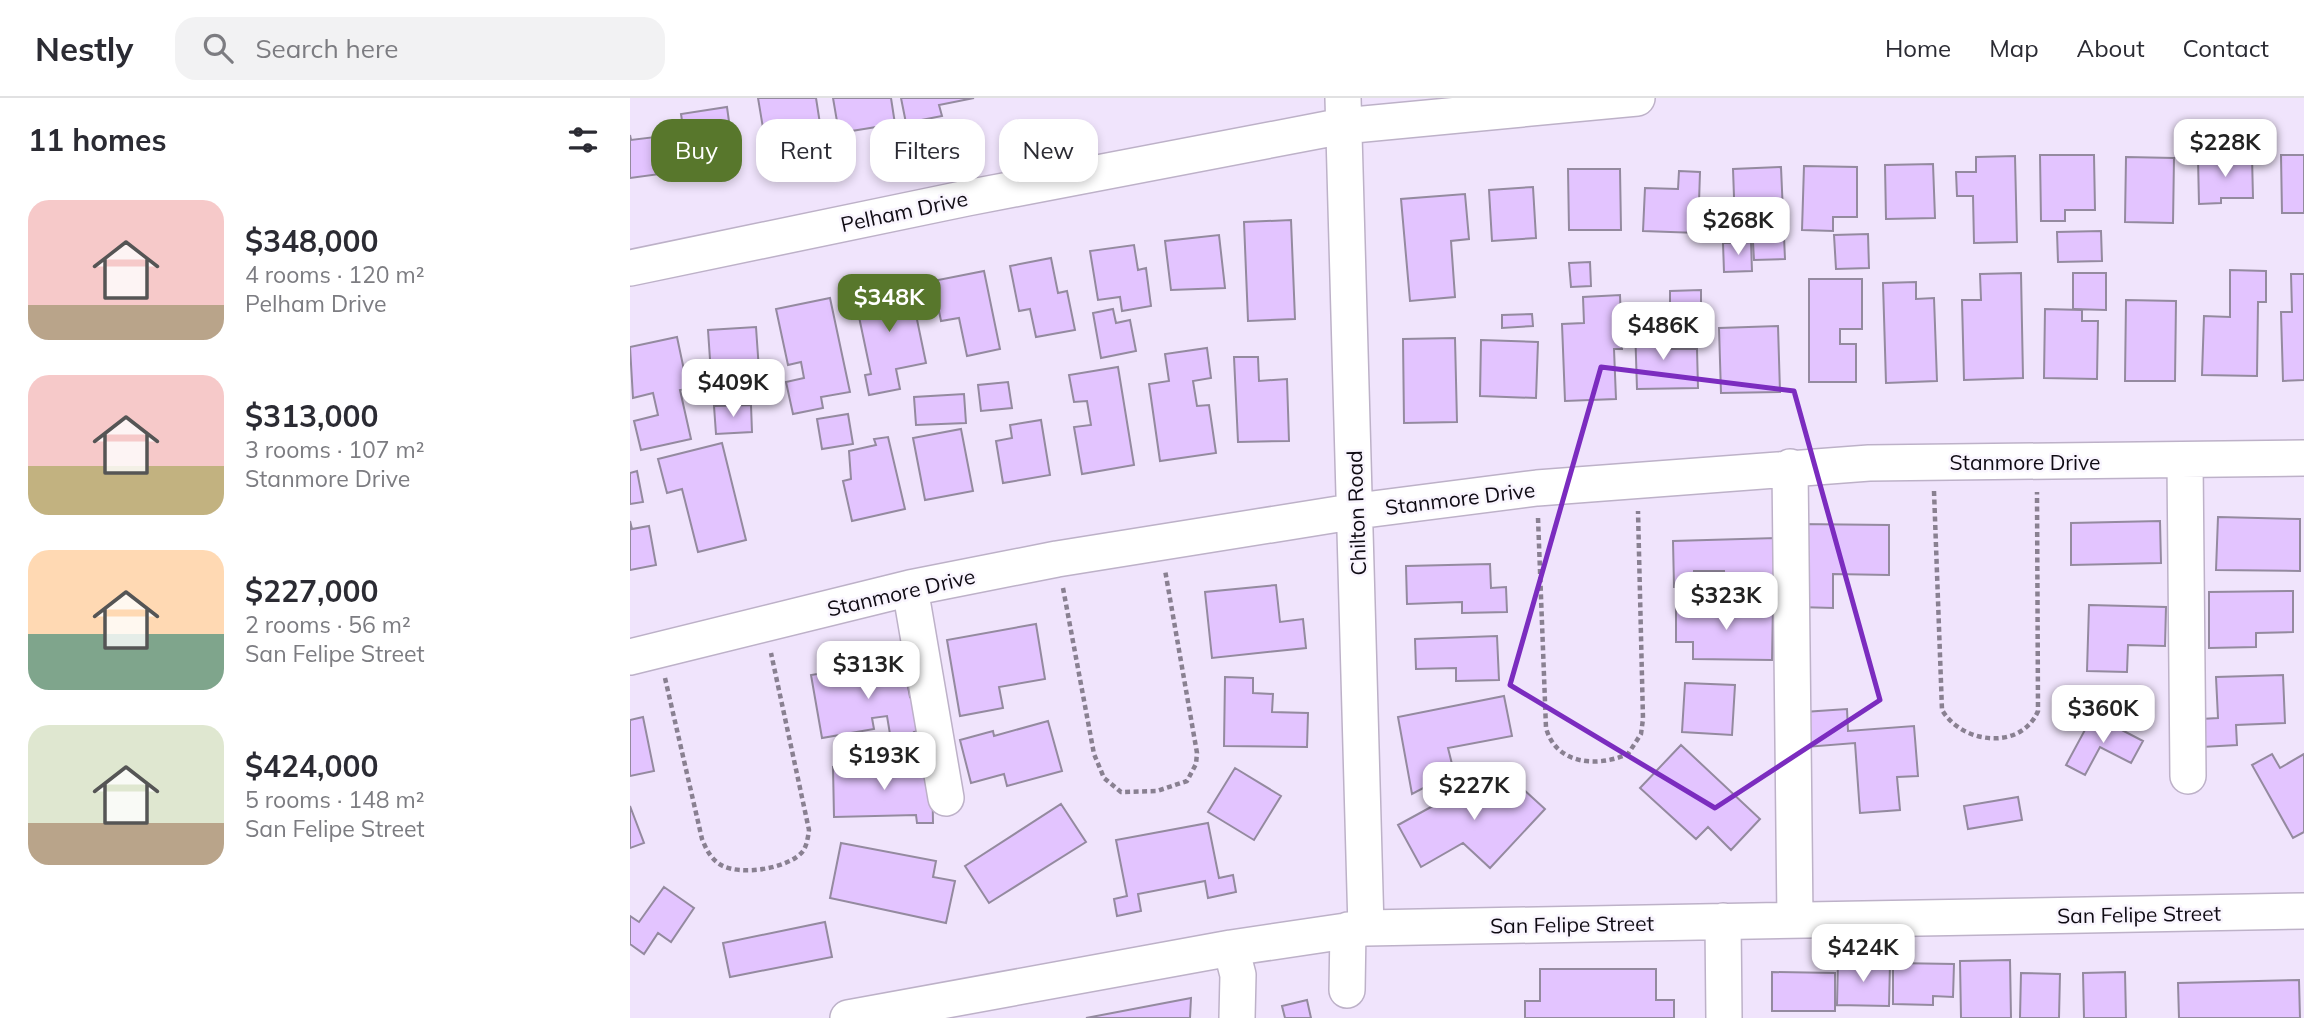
<!DOCTYPE html>
<meta charset="utf-8">
<style>
:root{--surface:#fff;--page:#f2f2f3;--text:#2b2b33;--muted:#7c7c81;--line:#e1e1e2;--accent:#58772c}
body{margin:0;font-family:Mulish,sans-serif;background:var(--page);color:var(--text);height:100vh;display:flex;flex-direction:column;font-size:26px;white-space:nowrap}
*{box-sizing:border-box;margin:0}
p{font-size:23px;color:var(--muted)}
.icon{flex:none;width:38px;height:38px;fill:none;stroke:currentColor;stroke-width:2;stroke-linecap:round;stroke-linejoin:round}
.map{position:relative;flex:1;overflow:hidden}
.details{display:flex;flex-direction:column;background:var(--surface);width:630px}
.details>*{flex:none}
.guide{position:absolute;left:21px;top:21px;width:665px;height:63px;display:flex;gap:14px}
.price{position:absolute;translate:-50% -60px;padding:0 16px;border-radius:14px;background:#fff;color:#222;font-size:23px;line-height:46px;filter:drop-shadow(0 2px 4px #0008)}
.price::after{content:'';position:absolute;left:50%;top:42px;width:21px;height:16px;margin-left:-10px;background:inherit;clip-path:polygon(0 0,100% 0,50% 100%)}
.price.selected{background:var(--accent);color:#fff}
ul{padding:0;list-style:none}
li{display:flex;align-items:center;gap:21px;height:175px;padding:0 28px}
li span{display:grid;place-items:center;flex:none;width:196px;height:140px;border-radius:21px;color:#555}
li>.icon{margin-inline-start:auto}
span .icon{width:84px;height:84px;fill:#fffc;stroke-width:1}
li b{font-size:30px}
h2{display:flex;justify-content:space-between;align-items:center;height:84px;padding:0 28px;font-size:30px}
.pill{padding:0 24px;border-radius:21px;background:var(--surface);box-shadow:0 4px 10px #0003;font-size:24px;line-height:63px}
.pill.selected{background:var(--accent);color:#fff}
header{display:flex;align-items:center;gap:42px;box-sizing:border-box;height:98px;padding:0 35px;background:var(--surface);border-bottom:2px solid var(--line)}
header strong{font-size:33px}
nav{display:flex;gap:38px;margin-inline-start:auto;font-size:24px}
.search{width:490px;height:63px;background:var(--page);display:flex;align-items:center;gap:18px;box-sizing:border-box;padding:0 24px;border-radius:21px;color:var(--muted);font-size:26px}
main{display:flex;flex:1;min-height:0}
.map>svg:first-child{display:block}
.building{fill:#e3c4ff;stroke:#948a9f;stroke-width:2}
.lines{fill:none;stroke-linecap:round;stroke-linejoin:round}
.minor-casing{stroke:#bdb1c8;stroke-width:38}
.path{stroke:#898091;stroke-width:4.5;stroke-dasharray:5 3.5;stroke-linecap:butt}
.minor{stroke:#fff;stroke-width:35}
.marked{fill:none;stroke:#7b2cbf;stroke-width:5;stroke-linejoin:round}
.labels{text-anchor:middle;dominant-baseline:central;stroke-width:5;stroke-linejoin:round;paint-order:stroke}
.street-label{font-size:21px;fill:#0f0b13;stroke:#f9f5fe}
</style>
<header>
<strong>Nestly</strong>
<div class="search"><svg class="icon" aria-label="search" viewBox="0 0 24 24"><circle cx="10" cy="10" r="6"/><path d="M15 15l6 6"/></svg>Search here</div>
<nav><a>Home</a><a>Map</a><a>About</a><a>Contact</a></nav>
</header>
<main>
<section class="details">
<h2>11 homes<svg class="icon" aria-label="filters" viewBox="0 0 24 24"><path d="M4 7h16M4 17h16"/><circle cx="9" cy="7" r="2"/><circle cx="15" cy="17" r="2"/></svg></h2>
<ul>
<li><span style="background:linear-gradient(#f6c9c9 75%,#b9a48a 0)"><svg class="icon" aria-label="home" viewBox="0 0 24 24"><path d="M3 11l9-7 9 7M6 9v11h12V9"/></svg></span><div><b>$348,000</b><p>4 rooms · 120 m²</p><p>Pelham Drive</p></div></li>
<li><span style="background:linear-gradient(#f6c9c9 65%,#c2b280 0)"><svg class="icon" aria-label="home" viewBox="0 0 24 24"><path d="M3 11l9-7 9 7M6 9v11h12V9"/></svg></span><div><b>$313,000</b><p>3 rooms · 107 m²</p><p>Stanmore Drive</p></div></li>
<li><span style="background:linear-gradient(#ffd9b3 60%,#7fa58c 0)"><svg class="icon" aria-label="home" viewBox="0 0 24 24"><path d="M3 11l9-7 9 7M6 9v11h12V9"/></svg></span><div><b>$227,000</b><p>2 rooms · 56 m²</p><p>San Felipe Street</p></div></li>
<li><span style="background:linear-gradient(#dfe7d0 70%,#b9a48a 0)"><svg class="icon" aria-label="home" viewBox="0 0 24 24"><path d="M3 11l9-7 9 7M6 9v11h12V9"/></svg></span><div><b>$424,000</b><p>5 rooms · 148 m²</p><p>San Felipe Street</p></div></li>
</ul>
</section>
<div class="map">
<svg width="1674" height="920" viewBox="0 0 1674 920">
<rect width="100%" height="100%" fill="#f0e4fc"/>
<path class="building" d="M128,0H186L193,45L137,54Z
M203,0H261L265,26L209,35Z
M271,0H344L309,7L312,18L276,25Z
M97,9L104,60L49,67L45,37L54,36L51,16Z
M0,37L1,42L25,39L30,76L0,80Z
M1410,57H1464L1465,112H1435V123H1411Z
M1651,57H1674V115H1652Z
M1385,58L1387,144L1344,145L1343,98H1327L1326,74H1346V59Z
M1622,58L1623,100H1591V105L1569,106L1568,60Z
M1496,59L1544,60L1543,125L1495,124Z
M1303,66L1305,120L1256,121L1255,67Z
M1174,68L1227,69V119H1203V133L1172,132Z
M1151,69L1155,161L1124,162L1122,126L1105,127L1103,71Z
M938,71H990L991,132H939Z
M1049,73L1070,74L1068,135L1013,133L1015,90L1048,91Z
M903,89L906,140L862,143L859,92Z
M835,96L839,141L821,143L825,199L780,203L771,101Z
M661,122L665,221L618,223L614,124Z
M1471,133L1472,163L1428,164L1427,134Z
M1238,136L1239,170L1206,171L1204,137Z
M589,137L595,190L541,192L535,143Z
M1121,144L1122,173L1094,174L1093,145Z
M504,147L508,172L516,170L521,208L492,213L490,199L468,202L460,153Z
M421,160L428,195L437,193L445,232L406,239L400,211L389,213L380,168Z
M960,164L961,188L941,189L939,165Z
M1600,172L1636,173V204H1628L1627,278L1572,277L1574,218L1600,219Z
M354,173L370,251L337,258L329,220L311,223L303,183Z
M1391,175L1393,280L1334,282L1332,202H1351L1350,176Z
M1443,175H1476V212L1443,211Z
M1661,176H1674V282L1653,283L1651,214H1662Z
M1179,181H1232V231H1210V246H1226V284H1179Z
M279,183L296,265L266,271L270,291L239,297L235,277L241,276L224,195Z
M1286,184V201L1304,200L1307,283L1256,285L1253,185Z
M1071,192V218L1040,219V193Z
M990,197L992,251H984L986,301L935,303L932,226L954,225L953,199Z
M200,200L220,294L191,299L193,310L163,316L156,284L174,280L171,264L158,267L146,211Z
M1496,202L1546,203L1545,283H1495Z
M483,211L486,225L500,222L506,253L471,260L463,215Z
M1415,211L1452,212V223H1468L1467,281L1414,280Z
M902,216L903,228L872,230V217Z
M1005,228H1036V251H1067L1068,290L1007,291Z
M1148,228L1150,294L1091,295L1089,230Z
M126,229L130,287L82,291L78,232Z
M47,239L58,291L50,292L61,341L11,352L4,323L28,317L23,295L3,300L0,249Z
M825,240L827,324L774,325L773,241Z
M851,242L908,244L906,300L850,298Z
M577,250L581,280L563,283L567,308L579,307L586,355L530,363L519,286L539,283L535,256Z
M604,259H628L629,283L657,281L659,343L608,344Z
M488,269L504,367L452,376L444,329L461,327L457,303L444,304L439,277Z
M378,284L382,310L351,313L348,287Z
M334,296L336,325L286,327L284,299Z
M121,307L122,334L86,336L84,308Z
M218,316L223,346L192,351L187,321Z
M411,322L420,377L373,385L366,343L382,340L380,327Z
M331,331L343,393L295,402L283,340Z
M258,339L275,411L222,423L213,383L221,381L219,353L246,347L244,341Z
M92,345L116,442L68,454L52,391L37,395L28,361Z
M7,373L13,404L0,406V375Z
M1588,419L1670,421V473L1586,472Z
M0,423L2,431L19,428L26,467L0,472Z
M1530,423L1531,465L1441,467V425Z
M1168,426L1259,427V477L1203,476V510L1168,509Z
M1146,440L1147,484L1094,486V473H1064V488L1044,489L1043,443Z
M860,466L861,490L876,489L877,514L832,515V504L777,506L776,468Z
M646,487L650,524L673,521L676,550L582,560L575,494Z
M1663,493V534L1626,535V549L1579,550V494Z
M1046,507L1143,509L1142,562L1063,561V544H1046Z
M1459,507L1536,509L1535,548L1498,547L1497,574L1457,573Z
M406,526L415,581L369,589L373,610L330,618L317,542Z
M867,538L869,582L826,583V570L786,571L785,541Z
M273,562L280,599L294,597L299,631L284,634L285,638L261,642L257,618L242,620L244,631L192,640L181,577Z
M1653,577L1655,625L1606,627L1607,647L1572,649L1571,621L1588,620L1586,579Z
M595,579L623,580V595L643,596L642,614L678,615L677,649L594,648Z
M1055,585L1105,587L1102,637L1052,634Z
M874,598L882,638L818,650L824,674L782,696L768,619Z
M1217,611L1218,633L1284,628L1288,678L1267,679L1270,712L1230,715L1225,645L1176,649L1174,614Z
M1463,617L1513,643L1501,665L1470,649L1455,677L1436,667Z
M13,619L24,673L0,678V622Z
M418,623L432,673L377,688L374,676L341,685L330,642L363,633L364,638Z
M1051,647L1130,721L1101,752L1078,729L1066,741L1010,690Z
M1642,656L1650,670L1674,656V734L1663,740L1622,667Z
M302,667L303,725H287L286,717L204,719L203,669Z
M869,669L915,711L860,770L833,745L791,769L768,727L823,697L827,706L845,687L849,690Z
M605,670L651,698L624,742L578,714Z
M1388,699L1392,722L1338,731L1334,708Z
M431,706L456,744L359,805L335,768Z
M0,708L14,745L0,750Z
M578,725L589,780L603,777L606,794L578,800L575,783L508,796L511,813L487,818L484,801L497,798L486,742Z
M211,745L306,763L303,779L325,783L316,825L200,800Z
M34,789L64,810L41,844L28,835L14,856L0,846V818L9,824Z
M195,824L202,859L100,879L93,845Z
M1380,862L1381,920H1331L1330,863Z
M1208,863L1260,865L1259,908L1207,907Z
M1263,865L1324,866L1323,899L1303,898V907L1263,906Z
M910,871H1026V902H1044V920H895V903H910Z
M1142,874L1205,875V913H1142Z
M1495,874L1496,920H1454L1453,875Z
M1391,875L1430,876L1429,920H1390Z
M1669,882L1670,920H1549L1548,885Z
M561,900L560,920H456Z
M677,902L681,920H655L652,908Z"/>
<g class="lines">
<g class="minor-casing">
<path id="minor" d="M713,0L736,830
M0,170L337,100L713,28L1007,0
M1555,363L1558,678
M1160,369L1165,822
M280,490L316,700
M0,559L280,490L427,461L727,413L907,390L1239,365L1674,360
M1093,823L1094,920
M601,850L608,877L607,920
M717,892L718,832
M218,920L601,850L736,830L1674,813"/>
</g>
<path class="path" d="M1304,393L1312,612C1332,646 1391,653 1408,613L1407,394
M908,420L916,630C926,666 966,670 998,656L1011,636L1013,621L1008,413
M433,490L464,656L474,680L491,694L527,693L557,683L566,666L567,655L535,472
M35,580L72,741C76,751 81,761 91,767C110,778 159,771 173,753C177,747 178,739 179,732L141,555"/>
<use href="#minor" class="minor"/>
</g>
<path class="marked" d="M971,269L1164,293L1250,602L1085,710L880,587Z"/>
<g class="labels">
<g class="street-label">
<text transform="translate(274 113) rotate(-12)">Pelham Drive</text>
<text x="1395" y="364">Stanmore Drive</text>
<text transform="translate(830 400) rotate(-7)">Stanmore Drive</text>
<text transform="translate(726 415) rotate(-92)">Chilton Road</text>
<text transform="translate(271 494) rotate(-13)">Stanmore Drive</text>
<text transform="translate(1509 816) rotate(-1)">San Felipe Street</text>
<text transform="translate(942 826) rotate(-1)">San Felipe Street</text>
</g>
</g>
</svg>
<b class="price" style="left:1595px;top:81px">$228K</b>
<b class="price" style="left:1108px;top:159px">$268K</b>
<b class="price selected" style="left:259px;top:236px">$348K</b>
<b class="price" style="left:1033px;top:264px">$486K</b>
<b class="price" style="left:103px;top:321px">$409K</b>
<b class="price" style="left:1096px;top:534px">$323K</b>
<b class="price" style="left:238px;top:603px">$313K</b>
<b class="price" style="left:1473px;top:647px">$360K</b>
<b class="price" style="left:254px;top:694px">$193K</b>
<b class="price" style="left:844px;top:724px">$227K</b>
<b class="price" style="left:1233px;top:886px">$424K</b>
<div class="guide">
<a class="pill selected">Buy</a>
<a class="pill">Rent</a>
<a class="pill">Filters</a>
<a class="pill">New</a>
</div>
</div>
</main>
